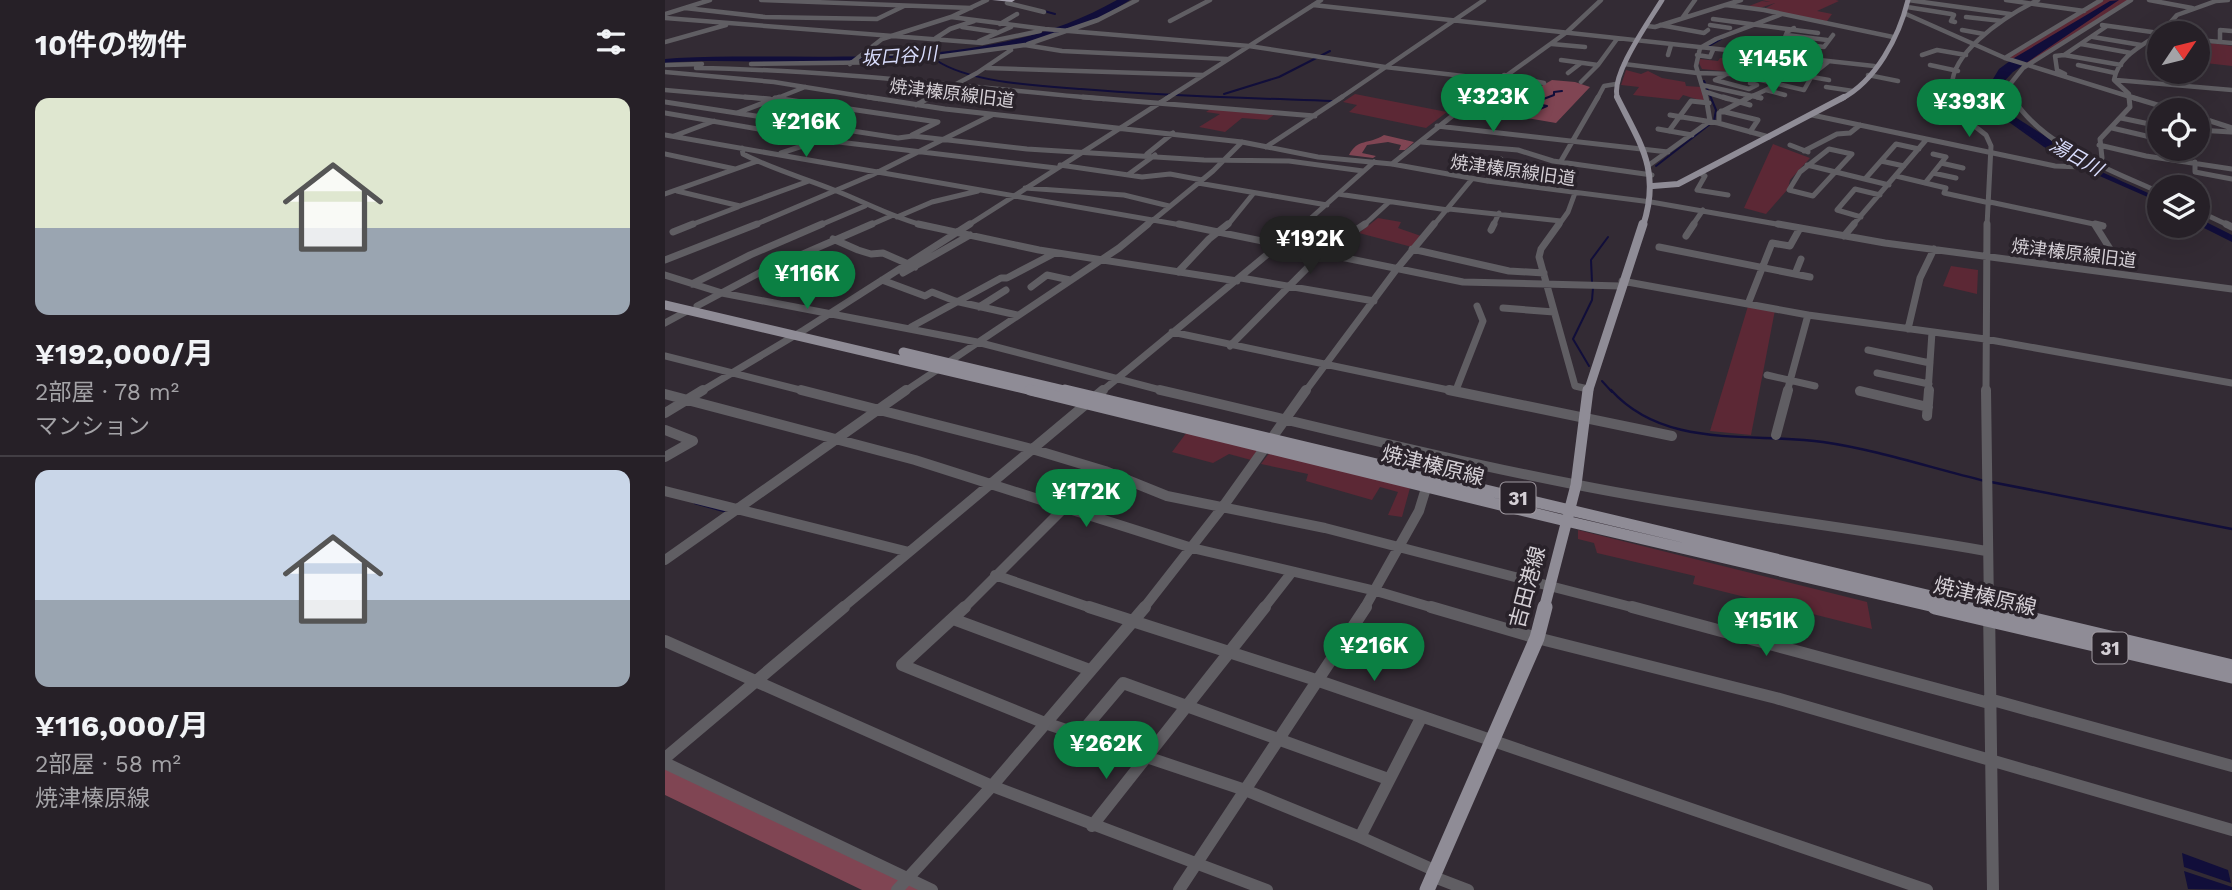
<!DOCTYPE html>
<html lang="ja">
<meta charset="utf-8">
<style>
:root{--surface:#262027;--page:#322d33;--text:#f1f3f6;--muted:#a4a3a7;--line:#423e44;--accent:#0b8043}
body{margin:0;font-family:"Work Sans","Noto Sans JP",sans-serif;background:var(--page);color:var(--text);height:100vh;display:flex;flex-direction:column;font-size:26px;white-space:nowrap}
*{box-sizing:border-box;margin:0}
p{font-size:23px;color:var(--muted)}
.icon{flex:none;width:38px;height:38px;fill:none;stroke:currentColor;stroke-width:2;stroke-linecap:round;stroke-linejoin:round}
.map{position:relative;flex:1;overflow:hidden}
.details{display:flex;flex-direction:column;background:var(--surface);width:665px}
.details>*{flex:none}
.needle{width:46px;rotate:55deg}
.buttons{position:absolute;left:1482px;top:21px;display:grid;gap:14px}
.buttons a{display:grid;place-items:center;width:63px;height:63px;border-radius:50%;background:var(--surface);box-shadow:0 7px 28px #0002,0 0 0 2px var(--line);font-size:35px}
.price{position:absolute;translate:-50% -60px;padding:0 16px;border-radius:24px;background:var(--accent);color:#fff;font-size:23px;line-height:46px;filter:drop-shadow(0 2px 4px #0008)}
.price::after{content:'';position:absolute;left:50%;top:42px;width:21px;height:16px;margin-left:-10px;background:inherit;clip-path:polygon(0 0,100% 0,50% 100%)}
.price.current{background:#222;color:#fff}
ul{padding:0;list-style:none}
li{display:grid;align-content:center;gap:14px;height:371px;padding:0 35px}
li+li{border-top:2px solid var(--line)}
li span{display:grid;place-items:center;height:217px;border-radius:14px;color:#555}
li>.icon{margin-inline-start:auto}
span .icon{width:126px;height:126px;fill:#fffc;stroke-width:1}
li b{font-size:30px}
h2{display:flex;justify-content:space-between;align-items:center;height:84px;padding:0 35px;font-size:30px}
main{display:flex;flex:1;min-height:0}
.map>svg:first-child{display:block}
.green{fill:#5c2835}
.forest{fill:#804553}
.water{fill:#110e3a}
.lines{fill:none;stroke-linecap:round;stroke-linejoin:round}
.stream-far1{stroke:#110e3a;stroke-width:2}
.stream{stroke:#110e3a;stroke-width:2.5}
.river{fill:#110e3a;fill-rule:evenodd}
.minor-far4{stroke:#605e63;stroke-width:4.5}
.minor-far3{stroke:#605e63;stroke-width:5}
.minor-far2{stroke:#605e63;stroke-width:7}
.minor-far1{stroke:#605e63;stroke-width:10}
.minor{stroke:#605e63;stroke-width:12}
.major-far4{stroke:#8f8c96;stroke-width:5}
.major-far3{stroke:#8f8c96;stroke-width:6}
.major-far2{stroke:#8f8c96;stroke-width:9}
.major-far1{stroke:#8f8c96;stroke-width:11}
.major{stroke:#8f8c96;stroke-width:15}
.highway{fill:#a29eab;fill-rule:evenodd}
.labels{text-anchor:middle;dominant-baseline:central;stroke-width:7;stroke-linejoin:round;paint-order:stroke}
.far-street-label{font-size:18px;fill:#d4cfd5;stroke:#29222a}
.far-water-label{font-size:19px;font-style:italic;fill:#d9ddfd;stroke:#29222a}
.shield{fill:#29222a;stroke:#a19ba2;stroke-width:2}
.shield-label{font-size:19px;font-weight:bold;fill:#d4cfd5}
.street-label{font-size:21px;fill:#d4cfd5;stroke:#29222a}
</style>
<main>
<section class="details">
<h2>10件の物件<svg class="icon" aria-label="filters" viewBox="0 0 24 24"><path d="M4 7h16M4 17h16"/><circle cx="9" cy="7" r="2"/><circle cx="15" cy="17" r="2"/></svg></h2>
<ul>
<li><span style="background:linear-gradient(#dfe7d0 60%,#9aa5b1 0)"><svg class="icon" aria-label="home" viewBox="0 0 24 24"><path d="M3 11l9-7 9 7M6 9v11h12V9"/></svg></span><div><b>¥192,000/月</b><p>2部屋 · 78 m²</p><p>マンション</p></div></li>
<li><span style="background:linear-gradient(#c9d6e8 60%,#9aa5b1 0)"><svg class="icon" aria-label="home" viewBox="0 0 24 24"><path d="M3 11l9-7 9 7M6 9v11h12V9"/></svg></span><div><b>¥116,000/月</b><p>2部屋 · 58 m²</p><p>焼津榛原線</p></div></li>
</ul>
</section>
<div class="map">
<svg width="1567" height="890" viewBox="0 0 1567 890">
<rect width="100%" height="100%" fill="#332b34"/>
<path class="green" d="M1097,0H1171L1174,1L1152,11L1167,14L1160,24L1099,9L1110,3L1095,8L1084,6L1097,1L1105,2Z
M1439,0H1463L1363,64L1343,58Z
M1547,43L1567,46V66L1540,63V67L1533,66V54Z
M1055,58L1070,59L1065,63L1091,66L1089,74L1037,69L1034,63L1035,59L1053,61Z
M961,70L976,74L983,71L997,78L1020,82L1021,86L1036,87L1041,102L1018,95L1014,100L968,95L974,87L956,85Z
M690,94L782,112L761,128L684,112L692,105L678,102Z
M547,108L610,114L602,120L577,118L560,132L534,127L555,114L541,112Z
M1108,144L1145,158L1125,180L1123,189L1101,214L1079,208Z
M713,218L736,222L733,228L756,236L747,247L694,233Z
M1286,266L1313,270L1312,294L1278,286Z
M1083,306L1110,310L1086,435L1045,431Z
M522,432L595,450L586,460L564,454L548,463L507,452Z
M605,452L745,488L737,517L723,515L733,492L715,487L707,500L641,481L643,474L596,464Z
M913,530L1202,602L1207,629L1028,584L1030,576L932,553L929,543L913,539Z"/>
<path class="forest" d="M887,80L910,82L925,87L891,123L845,115L860,108L859,104L829,98L848,83L873,88Z
M719,135L749,142L740,150H734L736,145L723,142L702,145L697,153L711,156L708,158L684,155C693,138 703,145 719,135Z
M0,763L266,890H197L0,795Z"/>
<path class="water" d="M452,0H465C371,62 232,63 123,62C82,62 41,59 0,63V59L12,58C160,51 318,76 452,0Z
M1454,0L1348,72L1332,89C1335,97 1337,107 1343,114C1372,146 1454,179 1494,198V202L1430,174L1379,147L1334,115L1322,89L1334,69L1349,58L1445,1Z
M1517,853L1563,870L1566,883L1519,867Z
M1519,871L1567,887V890L1523,889Z"/>
<g class="lines">
<path class="stream-far1" d="M379,11L390,14
M1044,46L1056,39
M271,60C304,83 376,86 416,89C500,96 583,98 667,101
M559,94L614,77L665,51
M870,111L882,106L868,103L889,95V92L897,91
M991,166L1049,121L1051,110L1039,81
M927,282L926,260L943,237
M924,366L908,339L927,300L928,288
M937,381L947,392"/>
<path class="stream" d="M946,390C1000,450 1086,432 1158,442C1213,450 1266,468 1320,481
M1326,482L1567,529
M30,503L59,511"/>
<path class="river" d="M1347,115L1394,145V149H1388L1344,119L1343,117Z
M1533,218L1567,235V242L1533,225Z"/>
<path class="minor-far4" d="M96,0L306,8
M345,0L342,3L379,12
M1243,0L1345,14
M1341,0L1419,11
M1484,0L1527,8
M648,5L1209,66
M1061,5L1099,10L1228,37
M1242,7L1286,14L1289,15L1286,21L1290,22
M20,8L100,17L212,19L239,6
M0,14L45,0
M1241,14L1340,58L1472,99
M286,17L380,29L584,46L720,67L833,80
M1018,17L1030,0
M1301,17L1337,21
M0,18L317,43L375,31
M1048,19L1153,33
M505,21L545,0
M335,24L352,14
M995,25L1039,33L1043,30
M1045,25L1065,28
M1437,25L1494,33
M982,26L990,27L1076,0
M297,27L331,32
M1297,30L1319,34
M1496,33L1512,15L1551,1L1563,0
M1121,35L1162,40
M1428,37L1476,45
M271,38L285,29L309,21
M1533,40L1567,43
M314,41L346,27
M0,42L61,25
M1118,42L1159,47L1168,35
M1555,42V30L1567,31
M363,44L433,20L472,0
M887,44L920,47
M1416,44L1466,53
M197,55L272,51
M1003,55L1006,45
M1032,55L1045,57L1048,50
M1098,55L1104,46L1118,42L1122,32L1129,28
M1257,55L1272,50L1301,55
M1399,55L1456,65
M1340,58L1436,0
M896,60L933,65L916,82
M86,64L236,62L360,45L397,51L562,59
M185,64L217,39L286,17L322,0
M959,64L1032,73L1069,74L1139,90L1148,74L1163,62
M1095,64L1124,67
M0,65L37,64
M933,65L952,39
M1265,65L1293,71
M1413,65L1450,73
M31,68C168,70 303,87 439,99
M321,68L538,75
M1093,71L1122,74
M0,72L109,82L214,99
M903,73L916,63
M1400,74L1392,70L1390,56L1399,55L1442,26
M839,75L879,83
M1060,75L1050,80L1084,89L1092,85L1085,83
M1203,75L1233,81
M1147,77L1164,80
M1451,80L1567,90
M1037,85L1096,98
M1161,87L1188,91
M0,90L101,99
M1101,90L1120,95
M1041,92L1063,99
M110,98L114,99
M110,99L140,87
M263,99L312,73L346,50
M501,99L656,0
M674,99L819,0
M809,99L902,32L936,0
M932,99L939,86L951,84
M1041,99L1031,66L1035,48L1051,39L1117,14
M1080,99C1107,88 1117,86 1128,58
M1290,99C1272,58 1344,14 1373,0
M1349,99L1342,88L1358,68L1466,0
M1464,99V94L1449,80C1453,57 1476,46 1494,34"/>
<path class="minor-far3" d="M80,97L105,99
M203,97L280,109L577,142L653,157L727,164L822,181L986,202L1123,226
M418,97L650,116
M1058,97L1085,105
M1092,97L1096,98
M1290,97L1299,118L1321,135L1326,146L1322,226
M1347,97C1378,147 1444,169 1494,192
M1466,97L1509,110
M110,98L273,122L247,135
M0,102L233,138L248,136L362,149L539,160L624,161L698,171
M251,105L266,97
M1056,111L1093,120L1085,132
M0,113L157,140L391,168
M72,113L114,97
M1005,115L1053,123L1104,137
M1147,115L1390,166L1416,167L1434,164
M1533,117L1567,128
M1456,118L1494,126
M1054,123V113L1085,97
M772,126L1003,152
M1447,128L1494,139
M993,129L1027,135
M1533,130L1566,132
M1004,131L1026,101L1044,103
M0,135L522,226
M9,136L49,121
M756,142L853,150L888,161L987,175
M1533,144L1537,145
M1125,145L1143,152
M1434,145L1481,156L1567,169
M601,147L677,97
M77,148L78,154C107,169 139,178 169,190C200,202 228,218 261,226
M1164,149L1187,154L1148,196L1124,190L1135,172Z
M1139,151L1172,134L1185,133L1195,125
M116,153L153,141
M0,154L70,169
M482,154L508,133
M896,161L933,97
M1216,161L1239,166
M1530,162V172L1567,179
M1276,163L1298,168
M727,164L811,97
M1434,164L1437,158L1435,139L1465,107L1464,97
M395,165L477,177L505,174L537,180
M984,165L1045,121L1041,97
M1142,165L1224,185
M831,169L850,171
M1035,173L1040,176L1032,190L1063,195
M1268,173L1291,178
M464,174L490,155
M1231,176L1281,188L1279,193L1325,203
M1200,179L1231,144L1254,149
M822,181L836,159
M533,183L662,205
M1260,183L1281,157L1268,154
M360,188L459,195L504,206
M12,191L75,206L144,181
M0,194L93,161
M673,194L783,210
M1325,202L1438,226
M784,209L896,221
M1533,211L1565,226
M232,217L267,202L313,191
M1196,217L1172,210L1190,189L1215,195
M23,226L73,207
M87,226L207,175L327,115
M153,226L200,206
M203,226L226,216
M302,226L504,97
M481,226L548,171L577,142
M562,226L588,194
M637,226L709,162
M698,226L723,203
M768,226L807,179
M828,226L834,213
M893,226L903,212L910,193
M1027,226L1038,210
M1187,226L1261,140"/>
<path class="minor-far2" d="M253,224L374,250L572,281
M514,224L798,282L956,286
M894,224L876,249L874,257L910,386L923,389
M1113,224L1220,243L1567,289
M1430,224L1438,226
M1561,224L1567,227
M1430,225L1447,252
M826,230L829,224
M8,232L28,224
M1021,236L1029,224
M1179,236L1189,224
M168,239L193,250L206,254L218,253L250,267
M994,247L1145,277
M747,249L844,271L879,273
M0,260L92,224
M513,272L544,239L563,224
M238,273L305,235
M1130,274L1136,259
M0,275L57,293L312,342L503,392
M576,278L709,301
M217,280L260,296L267,292L290,301L352,315
M957,281L1143,315L1320,339L1567,383
M27,284L85,255L157,224
M366,287L382,275L405,280
M1083,304L1107,243L1125,246L1135,228
M32,306L94,273L207,224
M314,307L341,290
M838,308L889,312
M0,323L24,310
M246,327L336,278H342L388,254
M1243,329L1255,278L1269,249
M507,332L793,392
M565,346L657,253L700,224
M1203,350L1265,363
M0,356L143,392
M1212,373L1264,384
M1102,375L1150,386
M791,390L818,321L812,306
M1195,391L1200,392
M35,392L139,330L305,224
M239,392L454,248L483,224
M436,392L639,224
M640,392L731,270L769,224
M1122,392L1143,315
M1263,392L1267,332
M1321,392L1322,224"/>
<path class="minor-far1" d="M136,390L367,449L440,471L502,496L660,528L974,609
M495,390C634,422 773,458 913,485C1048,512 1185,527 1321,551
M784,390L1007,436
M1321,390L1324,609
M1195,391L1263,407
M0,394L250,460L527,548L711,591L772,609
M0,413L38,390
M1262,416L1264,390
M0,430L28,441L0,457
M1111,435L1123,390
M0,491L244,552
M0,560L241,390
M330,575L429,609
M176,609L438,390
M298,609L400,507
M478,609L557,508L641,390
M598,609L627,572
M699,609L754,511L762,485"/>
<path class="minor" d="M300,607L237,665L380,723L580,790L695,837L756,718
M424,607L651,680L1262,890
M766,607L872,638L1111,698L1567,830
M967,607L1324,703
M1324,607L1328,890
M288,619L425,670
M0,641L327,786L602,890
M1324,699L1567,766
M415,734L458,683L723,779
M0,758L179,607
M0,763L267,890
M427,826L600,607
M695,837L771,871
M769,877L803,890
M232,890L327,786L480,607
M514,890L701,607"/>
<path class="major-far4" d="M953,99C943,78 985,20 997,0
M1176,99C1211,81 1234,37 1243,0"/>
<path class="major-far3" d="M952,97C976,145 996,171 978,226
M988,186L1013,184L1179,97"/>
<path class="major-far2" d="M0,305L372,392
M238,352L407,392
M923,392L978,224"/>
<path class="major-far1" d="M365,390L901,521L1278,609
M400,390L1321,609
M879,609L911,485L923,390"/>
<path class="major" d="M1270,607L1567,676
M1314,607L1567,667
M762,890L872,638L880,607"/>
<path class="highway" d="M327,0H350L347,2Z"/>
</g>
<g class="labels">
<g class="far-street-label">
<text transform="translate(287 93) rotate(7)">焼津榛原線旧道</text>
<text transform="translate(848 170) rotate(8)">焼津榛原線旧道</text>
<text transform="translate(1409 253) rotate(7)">焼津榛原線旧道</text>
</g>
<g class="far-water-label">
<text transform="translate(234 56) rotate(-4)">坂口谷川</text>
<text transform="translate(1411 157) rotate(29)">湯日川</text>
</g>
<g class="shield">
<rect x="835.5" y="482.5" width="35" height="31" rx="5"/>
<rect x="1427.5" y="632.5" width="35" height="31" rx="5"/>
</g>
<g class="shield-label">
<text x="853" y="498">31</text>
<text x="1445" y="648">31</text>
</g>
<g class="street-label">
<text transform="translate(768 465) rotate(14)">焼津榛原線</text>
<text transform="translate(862 587) rotate(-75)">吉田港線</text>
<text transform="translate(1320 596) rotate(13)">焼津榛原線</text>
</g>
</g>
</svg>
<div class="buttons">
<a><svg class="needle" viewBox="-14 -14 28 28"><path d="M0-13l5 13h-10z" fill="#e53935"/><path d="M0 13l5-13h-10z" fill="#a4a3a7"/></svg></a>
<a><svg class="icon" aria-label="locate" viewBox="0 0 24 24"><circle cx="12" cy="12" r="6"/><path d="M12 2v4M12 18v4M2 12h4M18 12h4"/></svg></a>
<a><svg class="icon" aria-label="layers" viewBox="0 0 24 24"><path d="M12 4l9 5-9 5-9-5zM3 14l9 5 9-5"/></svg></a>
</div>
<b class="price" style="left:1108px;top:96px">¥145K</b>
<b class="price" style="left:828px;top:134px">¥323K</b>
<b class="price" style="left:1304px;top:139px">¥393K</b>
<b class="price" style="left:141px;top:159px">¥216K</b>
<b class="price current" style="left:645px;top:276px">¥192K</b>
<b class="price" style="left:142px;top:311px">¥116K</b>
<b class="price" style="left:421px;top:529px">¥172K</b>
<b class="price" style="left:1101px;top:658px">¥151K</b>
<b class="price" style="left:709px;top:683px">¥216K</b>
<b class="price" style="left:441px;top:781px">¥262K</b>
</div>
</main>
